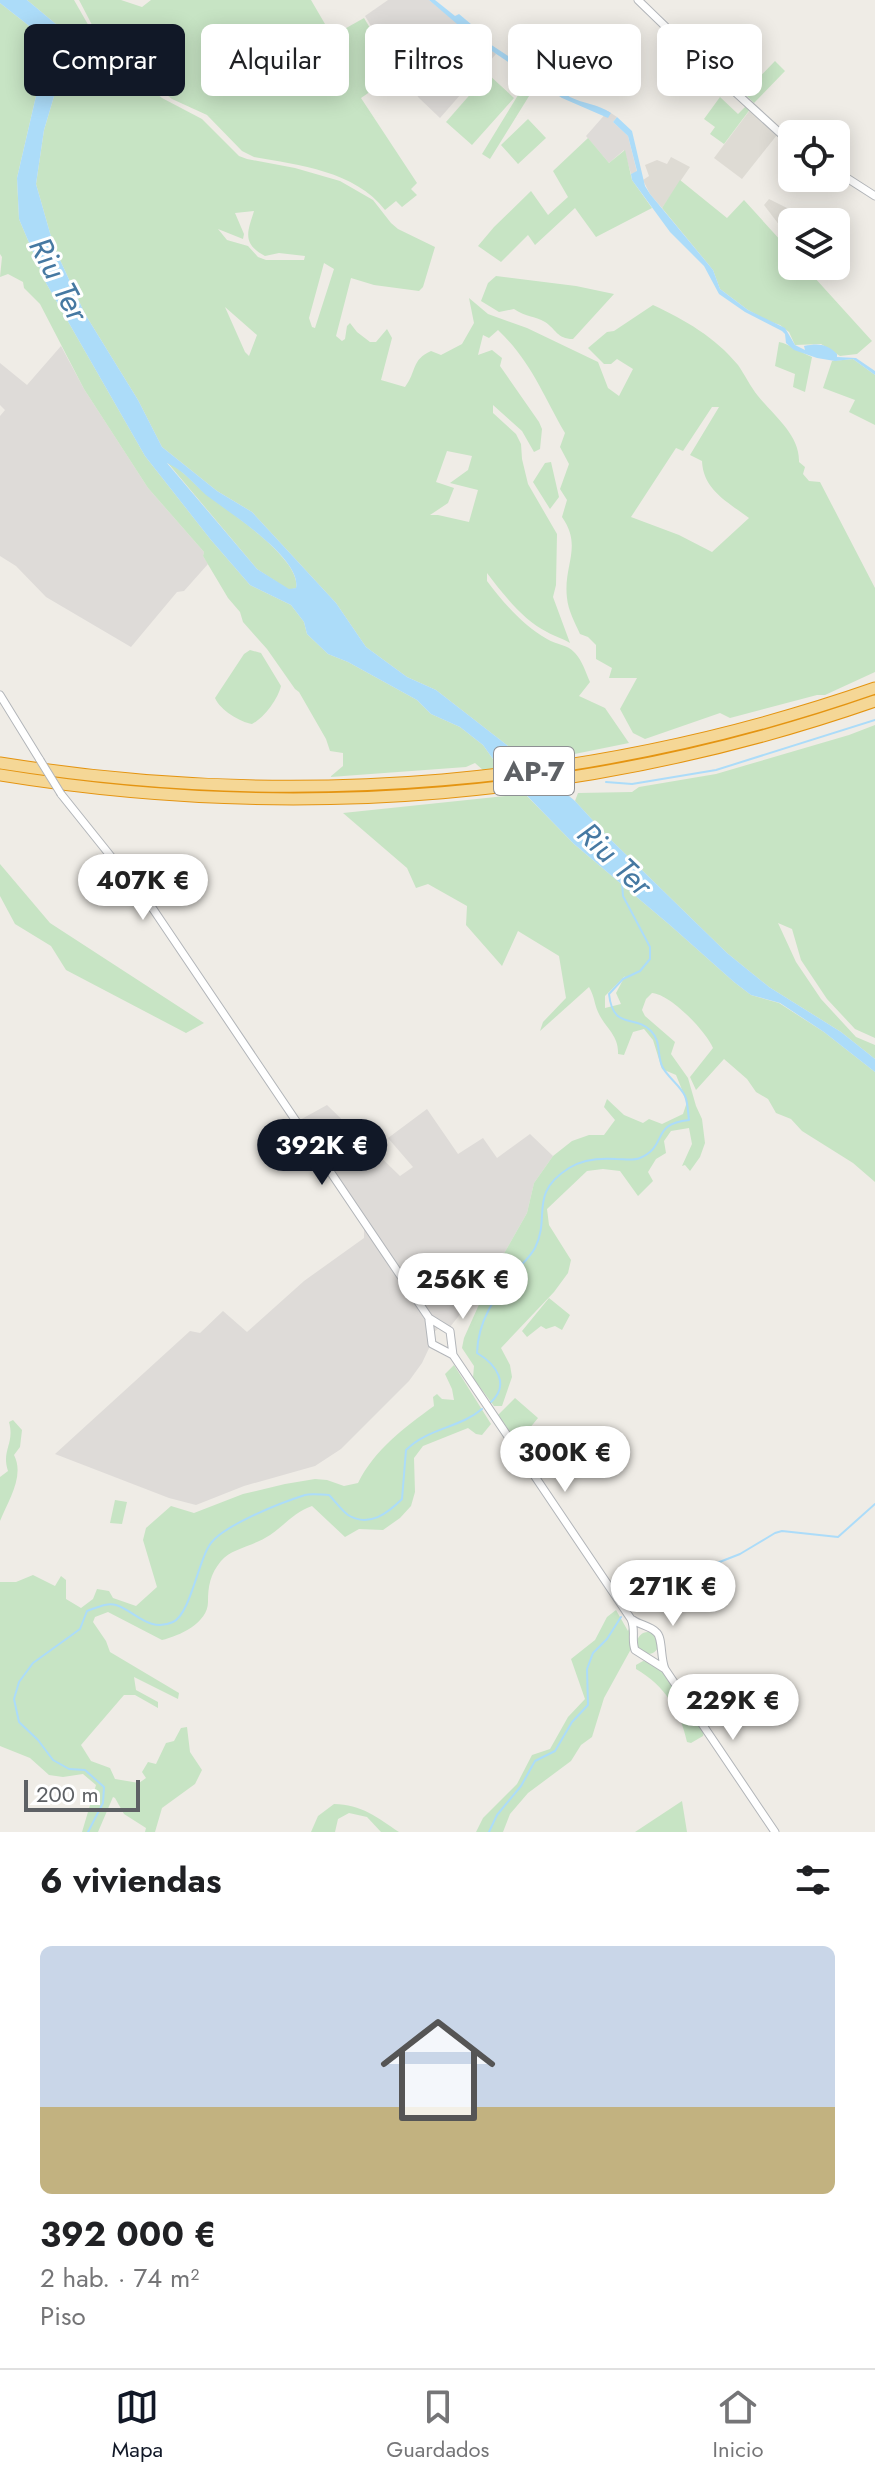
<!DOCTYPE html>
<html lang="es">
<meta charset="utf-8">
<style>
:root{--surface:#fff;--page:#f6f6f6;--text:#202124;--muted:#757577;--line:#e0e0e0;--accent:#111827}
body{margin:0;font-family:Jost,sans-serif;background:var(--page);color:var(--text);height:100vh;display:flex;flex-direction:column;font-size:30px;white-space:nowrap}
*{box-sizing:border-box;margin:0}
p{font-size:26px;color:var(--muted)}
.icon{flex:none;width:44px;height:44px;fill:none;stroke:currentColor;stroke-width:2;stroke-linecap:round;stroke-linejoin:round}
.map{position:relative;height:1832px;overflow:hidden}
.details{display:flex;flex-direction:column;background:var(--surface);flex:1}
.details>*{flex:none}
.hud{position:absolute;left:24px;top:24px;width:828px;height:72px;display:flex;gap:16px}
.controls{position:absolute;left:778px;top:120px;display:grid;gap:16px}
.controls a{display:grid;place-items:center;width:72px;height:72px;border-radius:12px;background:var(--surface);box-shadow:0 4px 20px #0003;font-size:40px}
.scale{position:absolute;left:24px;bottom:20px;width:116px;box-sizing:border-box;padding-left:8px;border:4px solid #5e6165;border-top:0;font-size:22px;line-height:28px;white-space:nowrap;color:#5e6165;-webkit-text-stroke:6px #fff;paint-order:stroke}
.price{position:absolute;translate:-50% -68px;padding:0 18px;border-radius:28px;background:#fff;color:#222;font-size:26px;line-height:52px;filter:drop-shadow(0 2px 4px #0008)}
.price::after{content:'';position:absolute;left:50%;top:48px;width:24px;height:18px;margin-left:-12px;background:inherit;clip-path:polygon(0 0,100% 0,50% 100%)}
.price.active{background:var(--accent);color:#fff}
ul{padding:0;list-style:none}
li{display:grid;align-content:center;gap:16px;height:424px;padding:0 40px}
li span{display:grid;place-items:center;height:248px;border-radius:12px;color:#555}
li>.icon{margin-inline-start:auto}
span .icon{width:144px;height:144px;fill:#fffc;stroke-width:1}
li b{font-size:34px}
h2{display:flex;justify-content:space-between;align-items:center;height:96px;padding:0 40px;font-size:34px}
.tag{padding:0 28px;border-radius:12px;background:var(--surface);box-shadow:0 4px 20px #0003;font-size:28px;line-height:72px}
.tag.active{background:var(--accent);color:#fff}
.dock{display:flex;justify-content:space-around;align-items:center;height:112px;border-top:2px solid var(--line);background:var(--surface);font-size:22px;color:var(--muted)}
.dock a{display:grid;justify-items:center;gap:4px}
.dock .active{color:var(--accent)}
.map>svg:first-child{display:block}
.industrial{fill:#dedbd8}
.education{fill:#dedbd4}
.green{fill:#c7e4c4;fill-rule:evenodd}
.water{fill:#acdcf9;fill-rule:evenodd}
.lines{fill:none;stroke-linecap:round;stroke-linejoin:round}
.stream{stroke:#acdcf9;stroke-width:2}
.secondary-casing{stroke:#b2b5b9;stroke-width:9}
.highway-casing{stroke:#e49411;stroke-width:13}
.secondary{stroke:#fff;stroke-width:7}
.highway{stroke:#f5d796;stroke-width:11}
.secondary-bridge-casing{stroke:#b2b5b9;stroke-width:9;stroke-linecap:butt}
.secondary-bridge{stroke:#fff;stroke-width:7}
.labels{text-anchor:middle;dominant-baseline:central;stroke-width:6;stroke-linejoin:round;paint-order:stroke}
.shield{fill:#fff;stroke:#8e9093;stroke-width:2}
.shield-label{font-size:28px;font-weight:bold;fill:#5e6165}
.water-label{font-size:32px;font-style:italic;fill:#4679a2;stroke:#fff}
</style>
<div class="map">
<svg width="875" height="1832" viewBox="0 0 875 1832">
<rect width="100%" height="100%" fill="#efece6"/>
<path class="industrial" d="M388,0H429L496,54L440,118L419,98L399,72L365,16Z
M608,111L617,117L613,122L628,136L637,172L631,174L624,150L609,163L586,136Z
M61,346L84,389L148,488L204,552L203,556L208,564L184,591L177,592L131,647L46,597L16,566L0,556V416L5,410L0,405V363L27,385Z
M327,1105L400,1176L413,1167L388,1138L427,1109L458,1154L483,1138L497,1158L530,1134L553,1156L534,1183L527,1213L494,1271L450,1327L439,1328L428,1337L430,1346L422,1363L409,1381L341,1449L315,1466L244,1486L196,1505L169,1498L55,1454L190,1331L200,1333L223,1311L247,1332L304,1281L364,1238V1216L298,1121Z"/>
<path class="education" d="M750,110L777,135L742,179L714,158Z
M671,157L690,167L662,208L650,194L643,180L649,176L645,165L657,160L667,164Z
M769,199L791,210L780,226L764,205Z"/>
<path class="green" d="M27,0H74L102,49L162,98L202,119L239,156L247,159L295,168L340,181L373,200L391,223L398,229L435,247L423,287L419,291L374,285L351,278L336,336L342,341L345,339L347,326L350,323L357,332L370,342H376L387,329L392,338L381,380L405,387C417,371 411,360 431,351L441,355L462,344L474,323L469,298L488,314L527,328L598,362L608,388L619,396L633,369L617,359L611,364H604L588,348L607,332L614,331L653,305C685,320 715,337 738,365C745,375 750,386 758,396C774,416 800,435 799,462L805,467L803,474L809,481L820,482L875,588V672L825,695H817L730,718L720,713L645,739L633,733L620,709L637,678H609L612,668L596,659V645L588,637L580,634C575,623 568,610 567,598C563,565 583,547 562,517L567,500L560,489L569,464L560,447L565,433C543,395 531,361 498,330L489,338L483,335L478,355L492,350L502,358L500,366L539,422L542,429L540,449L534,452L522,431L493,405V413L516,434L521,444L522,459L528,484L557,534L556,585L553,597L570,643C562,638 554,636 547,632C523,620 503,594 487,573V581C503,602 523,626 547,639C557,645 567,644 575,653C582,660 586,673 590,682L579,696L605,708L629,743L530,763L436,690L407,677L366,647L336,603L252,512L217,491L162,447L138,400L85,314L54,247L36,184L44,130L55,93L69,59L63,30ZM254,211C248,231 241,243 265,256L279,253L305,256L304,260H266L258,257L248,246L227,240L218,229L243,239L244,234L235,213ZM324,263L334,269L315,328L312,327L309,318ZM225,307L257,335L249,356L245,352ZM712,407H719L690,455L702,461C703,490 728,502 749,518L712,552L679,535L631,517L676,448L683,451ZM447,451L472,456L468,470L450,483L478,490L469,522L438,515H430L448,503L454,488L436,482Z
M79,0H121L142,7L151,0H311L332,36L364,18L397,73L361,98L417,183L411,189L417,195L402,207L396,201L385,210C355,171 299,165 254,157L242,151L207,115L172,99L102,44Z
M0,3L42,36L46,53L17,178L19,219L46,283L145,456L211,540L250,585L291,605L304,622L307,634L328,654L348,662L417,700L431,714L460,727L483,745L500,769L484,771L475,763L466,767L330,777L343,766V753L330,751L326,739L299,692L295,689L267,649L243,622L240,612L228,598L203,556L204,552L148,488L84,389L40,304L24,288L23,282L8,274L0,277L2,257L0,254Z
M775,61L785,71L754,103L744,93Z
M488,74L514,98L472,145L446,122Z
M526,82L534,88L490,159L482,154Z
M720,97L738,114L747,105L751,108L724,144L710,134L715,127L704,119Z
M528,119L546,138L518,164L501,145Z
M588,138L609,163L625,150L632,180L652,208L596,237L575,208L535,245L528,235L501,262L478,246L494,227L531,191L548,215L568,197L553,171Z
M680,180L727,218L744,200L792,253V266H804L872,341L857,354L840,356L821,344L795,345L789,332L780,325L768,321L748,310L720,289L713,270L662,208Z
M496,276L576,286L614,294L573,339C557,339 556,329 545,322C535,316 525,317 514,309L499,312L481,301L488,283Z
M779,342C790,344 801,353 812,357L805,392L793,387L795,374L775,366Z
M853,359L875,375V425L849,412L855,400L823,388L832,361Z
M167,462C184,470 195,486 210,497C231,513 302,560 296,588L289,590L257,569Z
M551,462L559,497L550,509L533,482L545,463Z
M250,650L261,653L281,686C278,699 264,718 252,724C240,722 220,710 215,698L244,654Z
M875,725V1038L855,1029L827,999L801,960L792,929L778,923L796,962L821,999L856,1037L875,1045V1059L841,1032L769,987L727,953L609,838L575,801L578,793L632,792L639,787L716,774L849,735Z
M525,794L574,844L671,926L734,982L751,995L779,1003L824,1032L875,1072V1182L853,1163L802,1131L791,1119L776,1113L768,1099L756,1092L747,1079L724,1059L696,1090L690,1077L713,1048C706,1031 670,994 652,993L646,999L642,1010L645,1016L675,1042L671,1054L688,1078L696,1106L702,1119L705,1143L700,1157L690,1171L685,1165L682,1166L692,1144L689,1128L671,1131L664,1141L666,1153L656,1159L648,1172L653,1181L638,1196L620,1171L603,1169L587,1171L547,1209L549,1225L571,1260L568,1273L554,1292L501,1348L510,1365L512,1377L502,1406H494L473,1378L474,1366L462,1348L464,1338L494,1271L527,1213L534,1183L553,1156L572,1141L589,1135H604L615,1120L604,1107L607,1099L624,1115L643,1123L649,1119L662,1124L683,1114L687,1102L676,1075L662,1069L653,1040L644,1029L633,1032L624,1055L618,1054C619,1035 605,1028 598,1012C594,1003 595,998 589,987L540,1031L543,1022L566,998L559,956L518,931L502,966L466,925L467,906L428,884L416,888L407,868L343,813ZM625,976L616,993L621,1004L605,1008V996Z
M0,864L50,923L204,1023L186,1033L66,970L51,946L15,924L0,896Z
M549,1298L570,1315L562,1330L555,1326L546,1329L541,1326L527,1337L522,1331Z
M454,1365L491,1424L482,1435L476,1434L468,1428L423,1446L414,1458L415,1492L411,1506L400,1518L383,1530L359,1529L345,1537L312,1506C293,1512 282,1529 265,1538C252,1546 231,1549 221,1561C210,1574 208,1587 208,1602C208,1623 179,1636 162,1640L108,1612L95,1617L93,1622L106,1641L110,1652L179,1693L178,1699L134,1677L136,1690L158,1702V1708L135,1695H124L81,1745L91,1761L110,1768L115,1779L139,1783L146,1778L142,1772L148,1762L156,1764L166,1743L174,1741L181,1728L187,1727L190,1752L202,1770L195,1784L162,1808L155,1832H145L146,1828L124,1814L115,1798L113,1797L98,1832H82L96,1785L83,1774L63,1777L49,1775L30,1758L0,1746V1582H16L33,1575L55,1586L61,1576L66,1580V1599L81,1608L93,1599L97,1589L109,1591L113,1598L136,1606L157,1587L143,1540L146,1528L171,1506L194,1513L243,1494L285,1484L315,1479L327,1480L344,1486L358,1483C375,1449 404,1428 434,1406L433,1397L437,1394L442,1399L454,1400L452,1389L445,1374Z
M515,1398L538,1418L524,1435L528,1441L521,1447L498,1415Z
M13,1420L22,1430L20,1447L14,1455C25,1476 8,1501 0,1521V1477L8,1471C1,1450 15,1444 9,1422Z
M115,1500L127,1502L122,1524L110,1523Z
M616,1610L628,1631L631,1623V1649L604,1698L592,1737L581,1745L571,1761L528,1793L510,1814L503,1832H476L483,1818L517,1784L532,1755L550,1749L568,1717L585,1699L571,1659L595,1640L607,1617Z
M637 1643a11 11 0 1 1 22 0a11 11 0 1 1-22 0Z
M643,1661L651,1662L660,1668L704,1732L703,1736L691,1743L687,1742C680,1710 665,1686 636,1669V1665Z
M682,1801L687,1832H635Z
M334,1804C361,1804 378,1818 399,1832H381L367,1817L349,1813L338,1819L335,1832H311L318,1816Z"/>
<path class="water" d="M0,0H27L63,30L69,59L55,93L44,130L36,184L54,247L85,314L138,400L162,447L217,491L252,512L336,603L366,647L407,677L436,690L530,763L575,801L609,838L727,953L769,987L841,1032L875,1059V1072L824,1032L780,1003L751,995L734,982L671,926L574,844L498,766L483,745L460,727L431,714L417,700L348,662L328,654L307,634L304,622L291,605L250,585L211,540L145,456L46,283L19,219L17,178L46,53L42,36L0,3ZM167,463C183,470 193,483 206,495C228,512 302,558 296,588L289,589L257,569Z
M429,0H435L455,16L459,14L490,40V44L570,97C584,104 598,104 611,113L608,118L562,98L477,41Z
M617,117L632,131L645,186L650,194L713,270L720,289L748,310L785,328L795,345L805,350L804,346C819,343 827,344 837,354V357L856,358L875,371V375L853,359L835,361L817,358L794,350L786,343L785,334L782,331L745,312L719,294L704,266L670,232L632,180L631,174L637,171L628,136L613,122Z"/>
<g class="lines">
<path class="stream" d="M606,782L632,784L716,770L875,720
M490,1403C511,1385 496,1364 477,1353C478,1320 495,1297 515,1272C522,1264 530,1257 535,1248C551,1216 528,1194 569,1168C583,1159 600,1158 616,1159C624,1159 633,1161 640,1158C669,1145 650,1124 689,1120C688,1113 688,1103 685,1096C680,1085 667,1077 662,1066C657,1054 661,1041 651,1031C635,1014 613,1031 609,994L623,979L640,971L650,959V947L623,896L622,882
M631,1610L694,1572L740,1554L775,1533L782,1531L838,1537L875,1504
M88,1832L103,1803L104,1787L85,1770L69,1769L53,1760L38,1740L19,1722L14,1699L19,1682L33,1663L80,1629L87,1611C96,1608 107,1602 116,1605C135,1611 149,1633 173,1622C190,1614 198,1563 209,1546C220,1526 283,1502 305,1495C312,1493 322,1495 329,1495C335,1501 341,1510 348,1515C369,1528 388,1513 402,1499L406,1450C428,1428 460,1428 482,1409
M489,1832L497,1815L521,1786L535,1761L555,1751L572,1722L588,1705L587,1669L593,1653L607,1639L621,1617"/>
<g class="secondary-casing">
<path id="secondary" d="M638,0L701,61L792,144
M836,171L875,196
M0,695L40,760
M61,794L153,909L429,1318L450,1331L453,1355
M429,1320L432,1344L453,1355L631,1619C636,1630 631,1639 635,1650L665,1669
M633,1620C640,1625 650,1626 656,1632C663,1637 660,1657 665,1669L775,1832"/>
</g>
<g class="highway-casing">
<path id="highway" d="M0,763C294,810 594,786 875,688
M0,775C294,823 594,799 875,701"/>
</g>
<use href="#secondary" class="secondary"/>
<use href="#highway" class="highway"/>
<g class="secondary-bridge-casing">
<path id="secondary-bridge" d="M40,760L61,794"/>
</g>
<use href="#secondary-bridge" class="secondary-bridge"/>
</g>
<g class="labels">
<rect class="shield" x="494" y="747" width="80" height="48" rx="6"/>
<g class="shield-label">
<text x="534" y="771">AP-7</text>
</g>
<g class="water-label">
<text transform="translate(59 279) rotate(62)">Riu Ter</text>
<text transform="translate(615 859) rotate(44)">Riu Ter</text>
</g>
</g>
</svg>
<div class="controls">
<a><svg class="icon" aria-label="locate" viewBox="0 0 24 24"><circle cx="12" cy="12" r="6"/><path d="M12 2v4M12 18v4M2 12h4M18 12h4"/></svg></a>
<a><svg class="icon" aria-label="layers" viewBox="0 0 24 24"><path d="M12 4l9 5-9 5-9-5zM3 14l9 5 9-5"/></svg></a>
</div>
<div class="scale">200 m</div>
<b class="price" style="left:143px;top:922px">407K €</b>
<b class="price active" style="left:322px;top:1187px">392K €</b>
<b class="price" style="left:463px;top:1321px">256K €</b>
<b class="price" style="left:565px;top:1494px">300K €</b>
<b class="price" style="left:673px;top:1628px">271K €</b>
<b class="price" style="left:733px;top:1742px">229K €</b>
<div class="hud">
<a class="tag active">Comprar</a>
<a class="tag">Alquilar</a>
<a class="tag">Filtros</a>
<a class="tag">Nuevo</a>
<a class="tag">Piso</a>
</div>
</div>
<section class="details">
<h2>6 viviendas<svg class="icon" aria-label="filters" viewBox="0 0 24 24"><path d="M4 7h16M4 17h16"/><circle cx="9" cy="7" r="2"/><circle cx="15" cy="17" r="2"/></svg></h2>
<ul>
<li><span style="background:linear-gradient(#c9d6e8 65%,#c2b280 0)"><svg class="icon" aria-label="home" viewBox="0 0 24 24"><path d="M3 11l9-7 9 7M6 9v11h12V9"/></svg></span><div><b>392 000 €</b><p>2 hab. · 74 m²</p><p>Piso</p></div></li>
</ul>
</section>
<nav class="dock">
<a class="active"><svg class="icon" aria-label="map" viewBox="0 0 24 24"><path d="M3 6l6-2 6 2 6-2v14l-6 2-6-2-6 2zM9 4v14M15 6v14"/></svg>Mapa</a>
<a><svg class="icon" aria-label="saved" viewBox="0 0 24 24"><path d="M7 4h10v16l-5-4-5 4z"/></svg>Guardados</a>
<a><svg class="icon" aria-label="home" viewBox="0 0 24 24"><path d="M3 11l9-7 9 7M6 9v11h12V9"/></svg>Inicio</a>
</nav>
